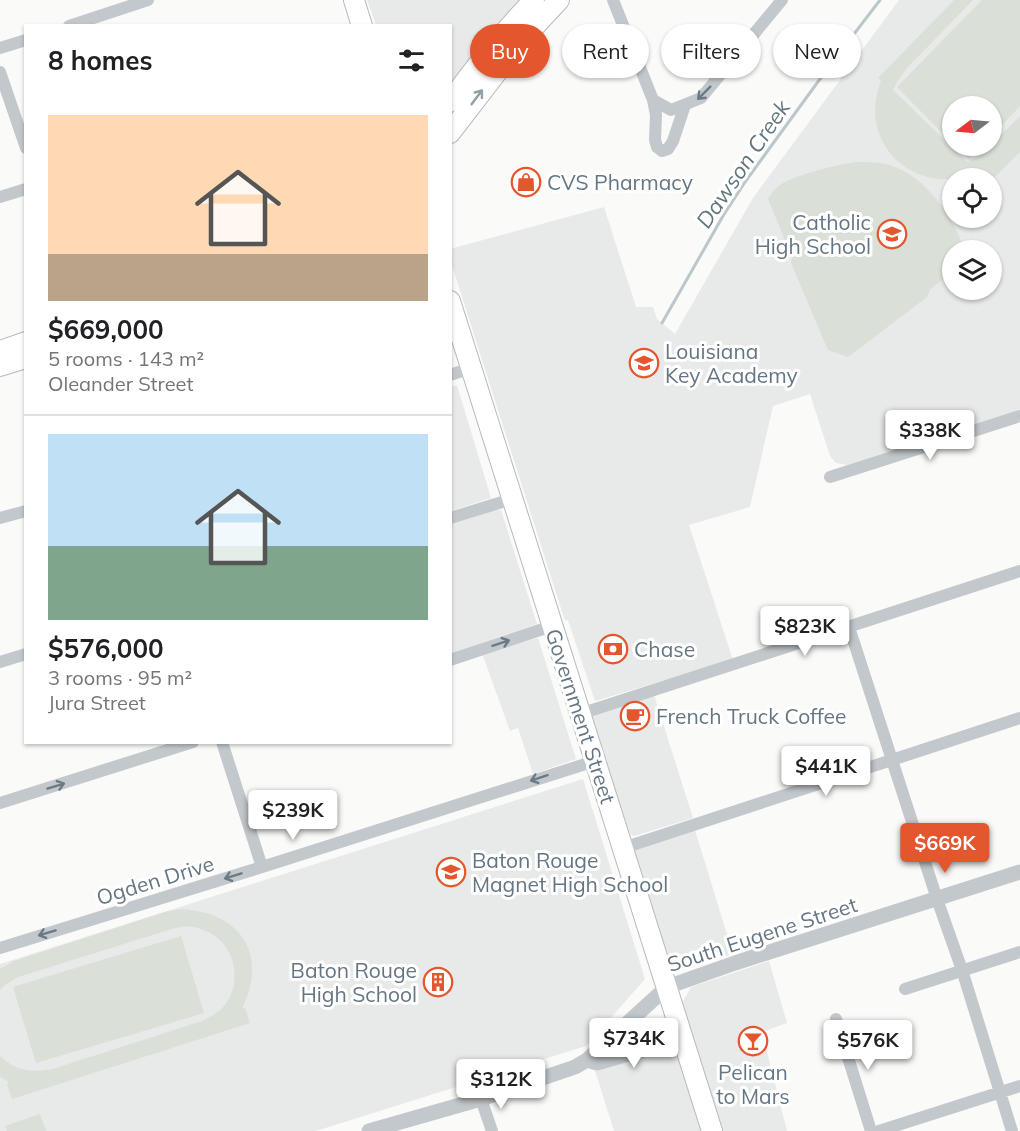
<!DOCTYPE html>
<meta charset="utf-8">
<style>
:root{--surface:#fff;--page:#f2f2f2;--text:#202124;--muted:#757577;--line:#e0e0e0;--accent:#e4572e}
body{margin:0;font-family:Mulish,sans-serif;background:var(--page);color:var(--text);height:100vh;display:flex;flex-direction:column;font-size:22px;white-space:nowrap}
*{box-sizing:border-box;margin:0}
p{font-size:20px;color:var(--muted)}
.icon{flex:none;width:33px;height:33px;fill:none;stroke:currentColor;stroke-width:2;stroke-linecap:round;stroke-linejoin:round}
.map{position:relative;flex:1;overflow:hidden}
.details{position:absolute;left:24px;top:24px;width:428px;height:720px;display:flex;flex-direction:column;background:var(--surface);border-radius:0px;box-shadow:0 2px 4px #0004}
.details>*{flex:none}
.hud{position:absolute;left:470px;top:24px;width:460px;height:54px;display:flex;gap:12px}
.needle{width:39px;rotate:254deg}
.controls{position:absolute;left:942px;top:96px;display:grid;gap:12px}
.controls a{display:grid;place-items:center;width:60px;height:60px;border-radius:50%;background:var(--surface);box-shadow:0 2px 4px #0004;font-size:30px}
.price{position:absolute;translate:-50% -51px;padding:0 14px;border-radius:6px;background:#fff;color:#222;font-size:20px;line-height:39px;filter:drop-shadow(0 2px 3px #0008)}
.price::after{content:'';position:absolute;left:50%;top:36px;width:18px;height:14px;margin-left:-9px;background:inherit;clip-path:polygon(0 0,100% 0,50% 100%)}
.price.current{background:var(--accent);color:#fff}
ul{padding:0;list-style:none}
li{display:grid;align-content:center;gap:12px;height:318px;padding:0 24px}
li+li{border-top:2px solid var(--line)}
li span{display:grid;place-items:center;height:186px;border-radius:0px;color:#555}
li>.icon{margin-inline-start:auto}
span .icon{width:108px;height:108px;fill:#fffc;stroke-width:1}
li b{font-size:26px}
h2{display:flex;justify-content:space-between;align-items:center;height:72px;padding:0 24px;font-size:26px}
.pill{padding:0 21px;border-radius:27px;background:var(--surface);box-shadow:0 2px 4px #0004;font-size:21px;line-height:54px}
.pill.current{background:var(--accent);color:#fff}
.map>svg:first-child{display:block}
.built{fill:#e8e9e9;fill-rule:evenodd}
.green{fill:#dadfd7}
.lines{fill:none;stroke-linecap:round;stroke-linejoin:round}
.stream{stroke:#bbc7cb;stroke-width:3}
.secondary-casing{stroke:#b3babf;stroke-width:20}
.primary-casing{stroke:#b5babe;stroke-width:22}
.minor{stroke:#c3c8cc;stroke-width:12}
.tertiary{stroke:#c3c8cc;stroke-width:15}
.secondary{stroke:#fff;stroke-width:18}
.primary{stroke:#fff;stroke-width:20}
.oneway{stroke:#6a7a87}
.oneway2{stroke:#939fa8}
.labels{text-anchor:middle;dominant-baseline:central;stroke-width:6;stroke-linejoin:round;paint-order:stroke}
.poi-label{font-size:21px;fill:#657683;stroke:#fff;text-anchor:start}
.street-label{font-size:21px;fill:#657683;stroke:#fff}
.water-label{font-size:22px;font-style:italic;fill:#60757c;stroke:#fff}
</style>
<div class="map">
<svg width="1020" height="1131" viewBox="0 0 1020 1131">
<rect width="100%" height="100%" fill="#fafaf8"/>
<path class="built" d="M367,0H524L450,87V26L376,25Z
M899,0H1020V410L847,465L836,463L830,456L810,394L773,406L750,507L689,525L733,660L595,701L568,620L565,621L450,259V249L604,207L636,307H653L657,319L675,334L753,198ZM952,106H992V146H952ZM952,178H992V218H952ZM952,250H992V290H952Z
M457,385L491,498L450,511V387Z
M497,510H501L537,624L450,654V519Z
M538,638L576,759L533,774L518,728L510,731L482,653Z
M654,695L693,818L634,836L631,835L628,829L591,716Z
M583,779L645,979L586,1046L316,1131H0V964Z
M695,830L733,954L680,970L676,969L672,966L631,851Z
M769,961L787,1023L762,1032L787,1131H721L682,1003L691,987Z
M667,1050L678,1058L702,1131H614L595,1071Z"/>
<path class="green" d="M954,0H973L906,69L897,82L893,90L967,162L983,153L1020,116V152L992,180V178H970V176C911,193 857,142 881,81L878,78Z
M982,0H1020V106L992,136V106H952V143L897,87Z
M955,146H982L969,159Z
M857,162C867,162 879,162 890,165C928,178 951,215 965,250H952V271L930,290L927,297L848,357L828,350L791,263L792,257L768,199C771,194 775,189 780,185C794,175 839,164 857,162Z
M181,909C240,912 269,954 242,1008H245L250,1023L12,1099L7,1084L9,1082L0,1077V1056C15,1071 32,1073 53,1069L202,1021C211,1016 222,1011 227,1002C243,977 233,942 206,931C202,930 198,927 193,927C187,926 181,927 175,928L18,977L5,985L0,990V969L14,961L165,912Z
M181,936L204,1013L36,1063L13,987Z
M40,1114L46,1131H7L5,1126Z"/>
<g class="lines">
<path class="stream" d="M662,323L723,216L745,182L828,68L880,0"/>
<g class="secondary-casing">
<path id="secondary" d="M0,350L26,341
M0,367L26,359"/>
</g>
<g class="primary-casing">
<path id="primary" d="M354,0L362,26
M450,102C476,66 503,32 534,0
M450,133L520,42L559,0
M450,301L712,1131"/>
</g>
<path class="minor" d="M613,0L653,100L671,110L701,98L782,0
M69,26L148,0
M0,48L26,40
M0,72L26,148
M653,100L656,115L655,140L657,147L662,151L668,149L673,141L685,105
M0,197L26,189
M450,375L471,368
M830,477L1020,416
M0,518L26,511
M450,518L512,499
M849,627L937,899L962,970L1012,1131
M450,660L552,626
M0,662L26,654
M580,714L1020,571
M222,742L262,867
M0,803L193,742
M623,848L1020,718
M0,948L262,867L595,761
M905,989L1020,952
M836,1019L871,1131
M481,1099L492,1131
M879,1131L1020,1086"/>
<path class="tertiary" d="M587,1060L597,1063L659,1045L686,1049
M369,1131L481,1099L575,1067L587,1060L667,987L735,963L1020,872"/>
<use href="#secondary" class="secondary"/>
<use href="#primary" class="primary"/>
</g>
<defs><path id="oneway-shaft" d="M-6 0H5M1.5-3L5.5 0L1.5 3" fill="none" stroke-width="1.6" stroke-linecap="round" stroke-linejoin="round" transform="scale(1.5)"/></defs>
<g class="oneway">
<use href="#oneway-shaft" transform="translate(704 93) rotate(135)"/>
<use href="#oneway-shaft" transform="translate(501 643) rotate(-18)"/>
<use href="#oneway-shaft" transform="translate(539 778) rotate(162)"/>
<use href="#oneway-shaft" transform="translate(56 786) rotate(-17)"/>
<use href="#oneway-shaft" transform="translate(233 876) rotate(163)"/>
<use href="#oneway-shaft" transform="translate(47 933) rotate(163)"/>
</g>
<use class="oneway2" href="#oneway-shaft" transform="translate(477 97) rotate(-53)"/>
<defs>
<g id="shop-ring" transform="scale(1.5)"><circle r="9.5" fill="#fff" stroke="#e4572e" stroke-width="1.5"/><path d="M-5-2.5h2.3a2.7 3.5 0 0 1 5.4 0H5L5.5 6h-11ZM-1.5-2.5h3a1.5 2.3 0 0 0-3 0Z" fill="#e4572e"/></g>
<g id="school-ring" transform="scale(1.5)"><circle r="9.5" fill="#fff" stroke="#e4572e" stroke-width="1.5"/><path d="M0-5L7-2L0 1L-7-2ZM-4 1L0 2.5L4 1V4Q0 6-4 4Z" fill="#e4572e"/></g>
<g id="bank-ring" transform="scale(1.5)"><circle r="9.5" fill="#fff" stroke="#e4572e" stroke-width="1.5"/><path d="M-6-4H6V4H-6ZM0-2.3a2.3 2.3 0 1 0 0 4.6a2.3 2.3 0 1 0 0-4.6Z" fill="#e4572e"/></g>
<g id="cafe-ring" transform="scale(1.5)"><circle r="9.5" fill="#fff" stroke="#e4572e" stroke-width="1.5"/><path d="M-5.5-4.5H6V0H3Q3 3.5 0 3.5H-2.5Q-5.5 3.5-5.5 0ZM3-3.2v2h1.7v-2ZM-6 4.5H4V6H-6Z" fill="#e4572e"/></g>
<g id="building-ring" transform="scale(1.5)"><circle r="9.5" fill="#fff" stroke="#e4572e" stroke-width="1.5"/><path d="M-4-6H4V6H1V3H-1V6H-4ZM-2.5-4.3h1.7v1.8h-1.7ZM.8-4.3h1.7v1.8H.8ZM-2.5-1h1.7V.8h-1.7ZM.8-1h1.7V.8H.8Z" fill="#e4572e"/></g>
<g id="bar-ring" transform="scale(1.5)"><circle r="9.5" fill="#fff" stroke="#e4572e" stroke-width="1.5"/><path d="M-6-5H6L.8 .8V4.5H3.5V6h-7V4.5H-.8V.8Z" fill="#e4572e"/></g>
</defs>
<g fill-rule="evenodd">
<use href="#shop-ring" x="526" y="182"/>
<use href="#school-ring" x="892" y="234"/>
<use href="#school-ring" x="644" y="363"/>
<use href="#bank-ring" x="613" y="649"/>
<use href="#cafe-ring" x="635" y="716"/>
<use href="#school-ring" x="451" y="872"/>
<use href="#building-ring" x="438" y="982"/>
<use href="#bar-ring" x="753" y="1041"/>
</g>
<g class="labels">
<g class="poi-label">
<text x="547" y="182">CVS Pharmacy</text>
<text x="871" y="222" text-anchor="end">Catholic<tspan x="871" dy="24">High School</tspan></text>
<text x="665" y="351">Louisiana<tspan x="665" dy="24">Key Academy</tspan></text>
<text x="634" y="649">Chase</text>
<text x="656" y="716">French Truck Coffee</text>
<text x="472" y="860">Baton Rouge<tspan x="472" dy="24">Magnet High School</tspan></text>
<text x="417" y="970" text-anchor="end">Baton Rouge<tspan x="417" dy="24">High School</tspan></text>
<text x="753" y="1072" text-anchor="middle">Pelican<tspan x="753" dy="24">to Mars</tspan></text>
</g>
<g class="street-label">
<text transform="translate(581 716) rotate(72)">Government Street</text>
<text transform="translate(155 880) rotate(-17)">Ogden Drive</text>
<text transform="translate(762 934) rotate(-18)">South Eugene Street</text>
</g>
<g class="water-label">
<text transform="translate(743 164) rotate(-56)">Dawson Creek</text>
</g>
</g>
</svg>
<div class="controls">
<a><svg class="needle" viewBox="-14 -14 28 28"><path d="M0-13l5 13h-10z" fill="#e53935"/><path d="M0 13l5-13h-10z" fill="#757577"/></svg></a>
<a><svg class="icon" aria-label="locate" viewBox="0 0 24 24"><circle cx="12" cy="12" r="6"/><path d="M12 2v4M12 18v4M2 12h4M18 12h4"/></svg></a>
<a><svg class="icon" aria-label="layers" viewBox="0 0 24 24"><path d="M12 4l9 5-9 5-9-5zM3 14l9 5 9-5"/></svg></a>
</div>
<b class="price" style="left:930px;top:461px">$338K</b>
<b class="price" style="left:805px;top:657px">$823K</b>
<b class="price" style="left:826px;top:797px">$441K</b>
<b class="price" style="left:293px;top:841px">$239K</b>
<b class="price current" style="left:945px;top:874px">$669K</b>
<b class="price" style="left:634px;top:1069px">$734K</b>
<b class="price" style="left:868px;top:1071px">$576K</b>
<b class="price" style="left:501px;top:1110px">$312K</b>
<div class="hud">
<a class="pill current">Buy</a>
<a class="pill">Rent</a>
<a class="pill">Filters</a>
<a class="pill">New</a>
</div>
<section class="details">
<h2>8 homes<svg class="icon" aria-label="filters" viewBox="0 0 24 24"><path d="M4 7h16M4 17h16"/><circle cx="9" cy="7" r="2"/><circle cx="15" cy="17" r="2"/></svg></h2>
<ul>
<li><span style="background:linear-gradient(#ffd9b3 75%,#b9a48a 0)"><svg class="icon" aria-label="home" viewBox="0 0 24 24"><path d="M3 11l9-7 9 7M6 9v11h12V9"/></svg></span><div><b>$669,000</b><p>5 rooms · 143 m²</p><p>Oleander Street</p></div></li>
<li><span style="background:linear-gradient(#bfe0f5 60%,#7fa58c 0)"><svg class="icon" aria-label="home" viewBox="0 0 24 24"><path d="M3 11l9-7 9 7M6 9v11h12V9"/></svg></span><div><b>$576,000</b><p>3 rooms · 95 m²</p><p>Jura Street</p></div></li>
</ul>
</section>
</div>
